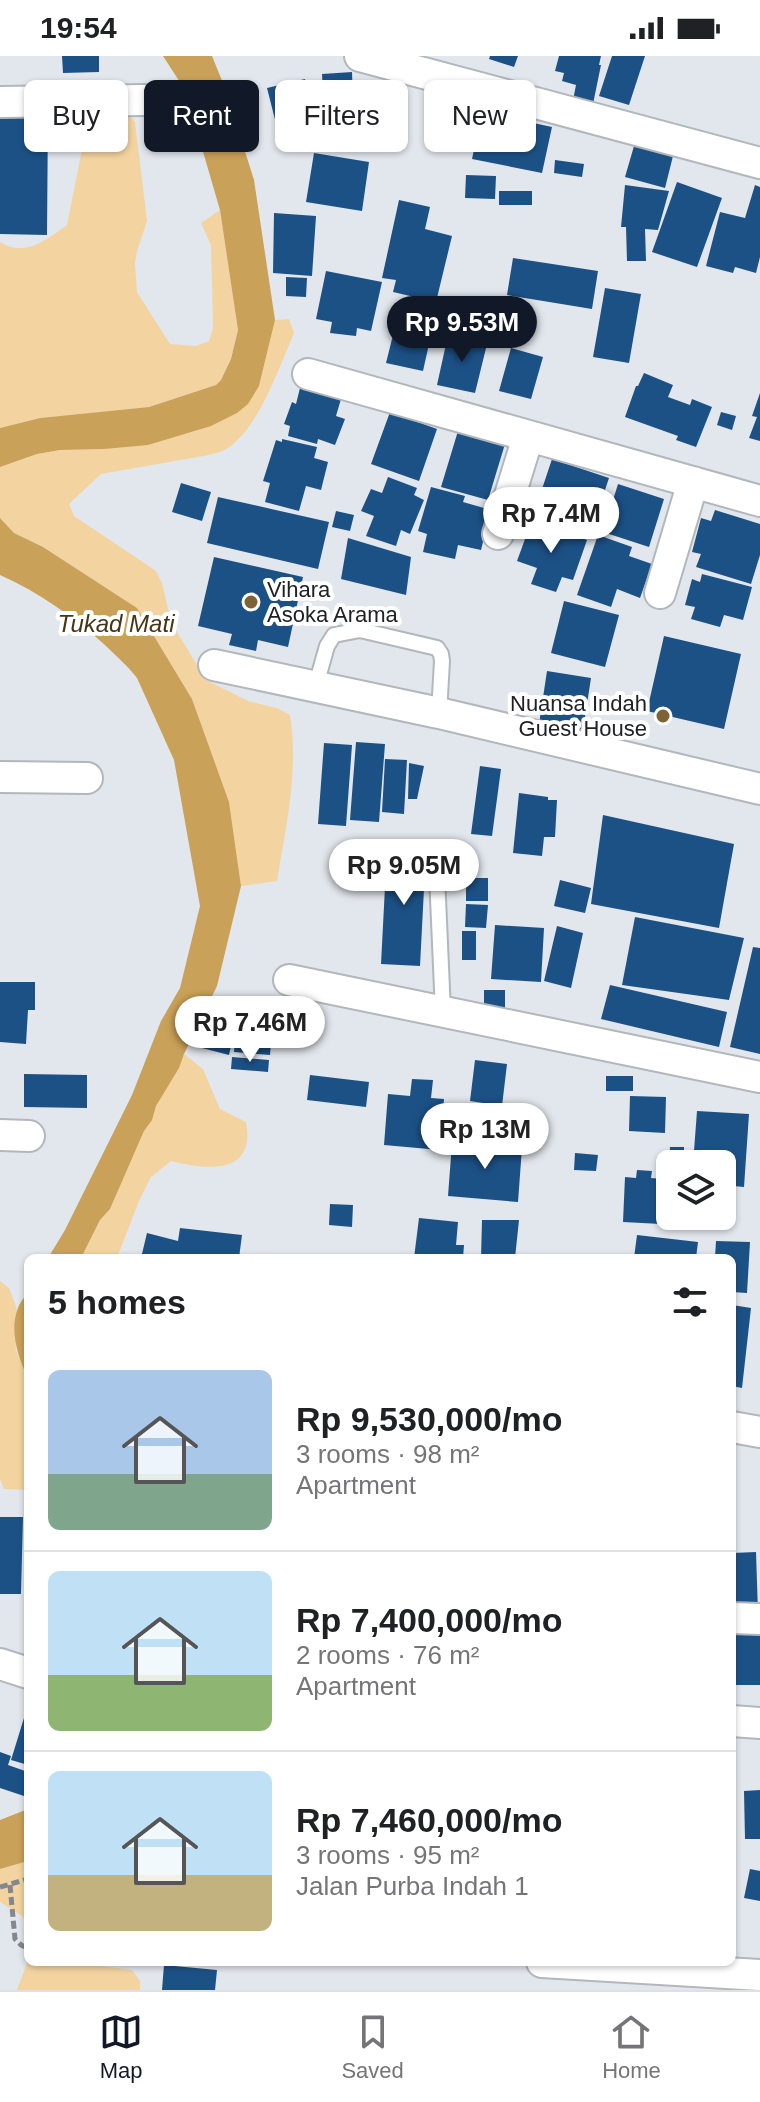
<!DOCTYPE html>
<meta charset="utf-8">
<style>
:root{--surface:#fff;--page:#f6f6f6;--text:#202124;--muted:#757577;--line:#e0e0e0;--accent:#111827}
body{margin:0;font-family:Helvetica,sans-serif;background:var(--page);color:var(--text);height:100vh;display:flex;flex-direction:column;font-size:30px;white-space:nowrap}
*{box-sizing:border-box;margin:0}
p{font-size:26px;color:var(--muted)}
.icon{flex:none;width:44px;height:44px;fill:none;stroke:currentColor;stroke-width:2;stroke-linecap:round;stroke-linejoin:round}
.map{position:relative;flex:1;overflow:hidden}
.drawer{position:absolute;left:24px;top:1198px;width:712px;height:712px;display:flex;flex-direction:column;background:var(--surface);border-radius:12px;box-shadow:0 2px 6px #0004}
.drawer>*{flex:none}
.banner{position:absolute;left:24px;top:24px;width:712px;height:72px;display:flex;gap:16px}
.controls{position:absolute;left:656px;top:1094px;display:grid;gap:16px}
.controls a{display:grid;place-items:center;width:80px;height:80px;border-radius:12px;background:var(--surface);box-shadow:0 2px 6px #0004;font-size:40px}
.price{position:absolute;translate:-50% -68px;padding:0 18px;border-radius:28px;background:#fff;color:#222;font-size:26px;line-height:52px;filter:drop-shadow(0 2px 4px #0008)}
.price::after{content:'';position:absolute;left:50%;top:48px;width:24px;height:18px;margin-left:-12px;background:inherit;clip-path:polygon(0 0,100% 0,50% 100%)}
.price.on{background:var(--accent);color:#fff}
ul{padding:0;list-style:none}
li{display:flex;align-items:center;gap:24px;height:200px;padding:0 24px}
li+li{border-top:2px solid var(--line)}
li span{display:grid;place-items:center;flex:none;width:224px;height:160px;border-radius:12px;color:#555}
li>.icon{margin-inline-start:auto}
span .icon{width:96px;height:96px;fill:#fffc;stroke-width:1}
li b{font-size:34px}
h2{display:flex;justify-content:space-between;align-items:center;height:96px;padding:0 24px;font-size:34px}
.chip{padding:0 28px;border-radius:12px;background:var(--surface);box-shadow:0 2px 6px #0004;font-size:28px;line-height:72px}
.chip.on{background:var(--accent);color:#fff}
.status{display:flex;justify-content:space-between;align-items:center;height:56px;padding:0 40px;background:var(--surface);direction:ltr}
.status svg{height:22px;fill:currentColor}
.dock{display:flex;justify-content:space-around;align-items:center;height:112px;border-top:2px solid var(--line);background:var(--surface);font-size:22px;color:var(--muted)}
.dock a{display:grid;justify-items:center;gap:4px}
.dock .on{color:var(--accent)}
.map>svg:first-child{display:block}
.green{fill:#f3d4a1}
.water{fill:#caa158}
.building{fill:#1c5186}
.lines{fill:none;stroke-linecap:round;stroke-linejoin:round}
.lane-casing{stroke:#b2b7bc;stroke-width:18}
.street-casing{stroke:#b2b7bc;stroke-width:34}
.path{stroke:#84888c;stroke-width:5;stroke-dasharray:8 4;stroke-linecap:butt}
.lane{stroke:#fff;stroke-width:14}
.street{stroke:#fff;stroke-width:30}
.poi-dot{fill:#7d6335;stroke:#fff;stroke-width:3}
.labels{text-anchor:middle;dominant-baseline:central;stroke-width:8;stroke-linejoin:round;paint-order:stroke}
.poi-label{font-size:22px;fill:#202123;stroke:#fff;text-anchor:start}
.water-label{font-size:24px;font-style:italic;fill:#473515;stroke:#fff}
</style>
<div class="status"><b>19:54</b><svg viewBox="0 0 49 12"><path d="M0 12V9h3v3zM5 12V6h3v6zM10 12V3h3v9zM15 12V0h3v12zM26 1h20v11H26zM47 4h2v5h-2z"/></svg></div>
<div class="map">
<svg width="760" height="1934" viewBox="0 0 760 1934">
<rect width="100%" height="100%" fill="#e2e7ed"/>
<path class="green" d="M114,56L127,57L135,66L147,165L137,195L135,208L137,236L170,288L196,290L209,285L213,272L211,189L201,167L220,154L238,274L231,303L221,324L216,329L149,351L40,362L0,372V186C25,202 47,183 67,169L87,68Z
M289,263L294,277C279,311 261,366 232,389C225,395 217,397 209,399L101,418L69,448L74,460L156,515L162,527L171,566L206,624L248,645L277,652L290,659C299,714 286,770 277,825L241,830L229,746L192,643L137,552L43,491L14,477L0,462V411L37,398L60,394L104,393L259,330L275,264Z
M184,998L203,1013L220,1053L246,1066C256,1120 207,1114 171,1105L151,1121L139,1145L117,1202H81L100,1164L110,1153L144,1075C150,1067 152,1060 156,1051C164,1032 177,1017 184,998Z
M0,1225L9,1232L17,1253L15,1267L16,1294L28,1322V1434L4,1433L0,1423Z
M28,1805V1868L22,1860L0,1846V1813Z
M30,1906H72L132,1914L140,1925V1934H17L27,1907Z"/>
<path class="water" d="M163,0H212L225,32L254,124L275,264L259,330L248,348L237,357L211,370L148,389L104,393L60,394L37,398L0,411V372L40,362L149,351L216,329L221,324L231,303L238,274L220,154L185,34Z
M0,462L14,477L43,491L137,552L192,643L229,746L241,830L217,930L184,998L179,1012L156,1050L152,1064L144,1075L110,1153L100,1164L81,1202H48L65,1174L132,1039L161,965L180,932L200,850L174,704L137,622C128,610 117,601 106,590C74,561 40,537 0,519Z
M28,1235V1322C18,1302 9,1274 18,1252C20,1246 25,1241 28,1235Z
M28,1753V1805L0,1813V1764Z"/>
<path class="building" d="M62,0H99V16L63,17Z
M490,0H518L514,11L489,3Z
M559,0H601L599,9H601L593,48L573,44L576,29L562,25L564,17L555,15Z
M612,0H645L629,49L599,40Z
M352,16L354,78L325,79L322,18Z
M305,23L321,86L283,95L267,32Z
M360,41L378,43L372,86L355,84Z
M0,54H48L47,179L0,178Z
M482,56L552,71L542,117L472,103Z
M634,90L673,100L665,132L625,121Z
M314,97L369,106L362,155L306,146Z
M555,104L584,108L582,121L554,117Z
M466,119L496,120L495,143L465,142Z
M677,126L722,142L697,211L652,196Z
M625,129L669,135L658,174L645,173L646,205H627L626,171H621Z
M755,129L760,131V201L756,217L735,211L733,217L706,210L720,156L745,162Z
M499,135H532V149H499Z
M399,144L430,151L425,173L452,180L436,246L393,236L396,224L382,222Z
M274,157L316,160L312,220L273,217Z
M513,202L598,215L592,253L507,239Z
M326,215L382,226L371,275L357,272L356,280L330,277L332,266L316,263Z
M286,221L307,222L306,241L286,240Z
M605,232L641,238L629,307L593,301Z
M395,271L431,279L423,315L386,307Z
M448,279L487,288L475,337L437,329Z
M511,292L543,301L531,343L499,335Z
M644,317L673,329L668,341L690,349L692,343L712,351L696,391L676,384L678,380L625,361L636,330H638Z
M300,332L341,343L336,360L345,363L335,389L318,383L317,388L288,380L290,370L284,368L292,346L296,348Z
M760,337V385L749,382L757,361L752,360Z
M390,356L437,373L419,425L371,408Z
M721,356L736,360L732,374L717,369Z
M458,375L505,388L488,444L441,431Z
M282,383L317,391L314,402L328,406L321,434L306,430L299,455L265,446L270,427L263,425L276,384L282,386Z
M552,403L609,422L590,479L533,460Z
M388,421L417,432L414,439L424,444L410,478L401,474L396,490L366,480L374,460L361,455L371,433L382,437Z
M181,427L211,436L202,465L172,456Z
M618,428L664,443L649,491L603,476Z
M431,431L465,440L463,446L491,454L481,494L458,489L455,503L423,496L427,478L418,475Z
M218,441L329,466L318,513L207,487Z
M715,454L760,468V499L751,528L696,511L701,498L692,496L701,462L711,465Z
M336,455L354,459L350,475L332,471Z
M532,464L587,484L573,524L562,521L556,536L531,528L537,512L517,505Z
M598,479L632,491L629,500L652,508L640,542L617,533L611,551L577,539Z
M348,482L411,501L406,539L341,523Z
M214,501L303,521L288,591L258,584L256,595L229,589L232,578L198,570Z
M702,518L752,531L743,564L724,559L720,571L691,563L695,551L685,549L692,523L700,526Z
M564,545L619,559L605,611L551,597Z
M664,580L741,598L724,673L647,655Z
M547,615L591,622L583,674L539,668Z
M356,686L385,688L379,766L350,764Z
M324,687L352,689L346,770L318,768Z
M385,703L407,704L404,758L382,756Z
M409,707L424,710L417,743H408Z
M480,710L501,713L492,780L471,778Z
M519,737L548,741V744H557L555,781H544L542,800L513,797Z
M603,759L734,788L719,872L591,848Z
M387,792L426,794L420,910L381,908Z
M466,822H488V845H466Z
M560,824L591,832L585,857L554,850Z
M466,848L488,849L486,872L465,871Z
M635,861L744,882L729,944L622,929Z
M495,869L544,872L541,926L491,923Z
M557,870L583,877L571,932L544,925Z
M462,875H476V904H462Z
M753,891L760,892V998L730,991Z
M0,926H35V954H28L26,988L0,986Z
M610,929L727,956L719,991L601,963Z
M484,934H505V957H484Z
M207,970L234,977L229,999L202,992Z
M235,984L271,987L270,999L234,996Z
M232,1001L269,1004L268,1016L231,1013Z
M475,1004L507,1008L502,1050L470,1045Z
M24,1018L87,1019V1052L24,1051Z
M310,1019L369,1026L366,1051L307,1044Z
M606,1020H633V1035H606Z
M412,1023L433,1024L431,1042L444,1043L440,1094L384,1089L388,1038L410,1040Z
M630,1040L666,1041L665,1077L629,1075Z
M513,1055L531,1056V1083L512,1082Z
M697,1055L749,1058L744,1131L722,1129V1108H693Z
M478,1078L493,1079L492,1090L522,1092L518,1146L448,1140L452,1087L477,1088Z
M670,1091H684V1108H669Z
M575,1097L598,1099L596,1115L574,1114Z
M637,1114L652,1115L651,1122L663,1123L661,1168L623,1166L625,1121L636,1122Z
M330,1148L353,1149L352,1171L329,1169Z
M419,1162L458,1166L456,1189H464L463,1202H414Z
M482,1164H519L515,1202H481Z
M180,1172L242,1179L239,1202H141L147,1177L178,1185Z
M637,1179L698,1186L696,1202H634Z
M716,1185L750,1186L747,1237L732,1236V1202H715Z
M732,1249L751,1252L742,1332L732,1330Z
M0,1461H23L21,1538H0Z
M756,1496L758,1557L732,1558V1497Z
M760,1572V1629H734L733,1573Z
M24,1662L28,1663V1709L11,1704Z
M0,1696L11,1700L8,1709L28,1716V1727L24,1740L0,1732Z
M760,1734V1783H745L744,1735Z
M750,1813L760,1815V1845L744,1842Z
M164,1909L217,1914L215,1934H162Z"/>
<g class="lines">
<g class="lane-casing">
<path id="lane" d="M316,629L327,590L334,579L360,574L437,592L441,598L442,605L439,657
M436,797L443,956"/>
</g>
<g class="street-casing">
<path id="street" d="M360,0L760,107
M0,46L145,44
M308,318L760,445
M498,478L528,381
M660,537L693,426
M214,609L439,657L760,733
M0,721L87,722
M289,924L760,1021
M0,1079L29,1080
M732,1371L760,1376
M732,1562L760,1563
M0,1608L28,1617
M732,1665L760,1667
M542,1906L760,1919"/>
</g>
<path class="path" d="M10,1829L15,1883L21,1889L28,1892
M0,1831L28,1823"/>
<use href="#lane" class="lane"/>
<use href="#street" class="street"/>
</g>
<g class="poi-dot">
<circle cx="251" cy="546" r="8"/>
<circle cx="663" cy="660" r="8"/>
</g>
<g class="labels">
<g class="poi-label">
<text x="267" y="533">Vihara<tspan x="267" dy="25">Asoka Arama</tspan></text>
<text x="647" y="647" text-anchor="end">Nuansa Indah<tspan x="647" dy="25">Guest House</tspan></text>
</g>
<g class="water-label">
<text x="116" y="567">Tukad Mati</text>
</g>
</g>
</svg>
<div class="controls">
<a><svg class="icon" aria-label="layers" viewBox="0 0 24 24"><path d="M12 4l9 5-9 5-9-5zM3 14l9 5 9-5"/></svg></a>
</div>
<b class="price on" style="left:462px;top:308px">Rp 9.53M</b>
<b class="price" style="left:551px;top:499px">Rp 7.4M</b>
<b class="price" style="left:404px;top:851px">Rp 9.05M</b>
<b class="price" style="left:250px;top:1008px">Rp 7.46M</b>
<b class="price" style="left:485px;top:1115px">Rp 13M</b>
<div class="banner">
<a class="chip">Buy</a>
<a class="chip on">Rent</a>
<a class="chip">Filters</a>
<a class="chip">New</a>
</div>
<section class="drawer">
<h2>5 homes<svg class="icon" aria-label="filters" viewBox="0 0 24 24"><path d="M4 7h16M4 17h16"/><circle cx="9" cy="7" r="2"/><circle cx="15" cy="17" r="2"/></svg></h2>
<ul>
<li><span style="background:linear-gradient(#a9c7e8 65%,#7fa58c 0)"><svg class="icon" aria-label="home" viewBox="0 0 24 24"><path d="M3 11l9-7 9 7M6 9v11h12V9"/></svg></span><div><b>Rp 9,530,000/mo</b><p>3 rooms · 98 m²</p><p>Apartment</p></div></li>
<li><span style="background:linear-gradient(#bfe0f5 65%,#8fb573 0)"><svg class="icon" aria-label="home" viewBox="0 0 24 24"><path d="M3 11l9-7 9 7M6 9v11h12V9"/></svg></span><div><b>Rp 7,400,000/mo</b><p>2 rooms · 76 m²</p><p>Apartment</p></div></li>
<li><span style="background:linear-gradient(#bfe0f5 65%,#c2b280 0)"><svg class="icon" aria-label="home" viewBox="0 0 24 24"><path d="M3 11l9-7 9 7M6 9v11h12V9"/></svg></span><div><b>Rp 7,460,000/mo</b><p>3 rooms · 95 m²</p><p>Jalan Purba Indah 1</p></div></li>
</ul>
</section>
</div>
<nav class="dock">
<a class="on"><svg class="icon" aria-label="map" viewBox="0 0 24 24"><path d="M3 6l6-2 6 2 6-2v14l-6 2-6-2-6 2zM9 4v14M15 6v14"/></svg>Map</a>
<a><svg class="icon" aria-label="saved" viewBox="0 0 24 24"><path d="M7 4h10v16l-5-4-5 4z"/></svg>Saved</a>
<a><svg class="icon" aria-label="home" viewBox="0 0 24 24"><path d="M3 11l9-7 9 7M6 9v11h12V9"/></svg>Home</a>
</nav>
